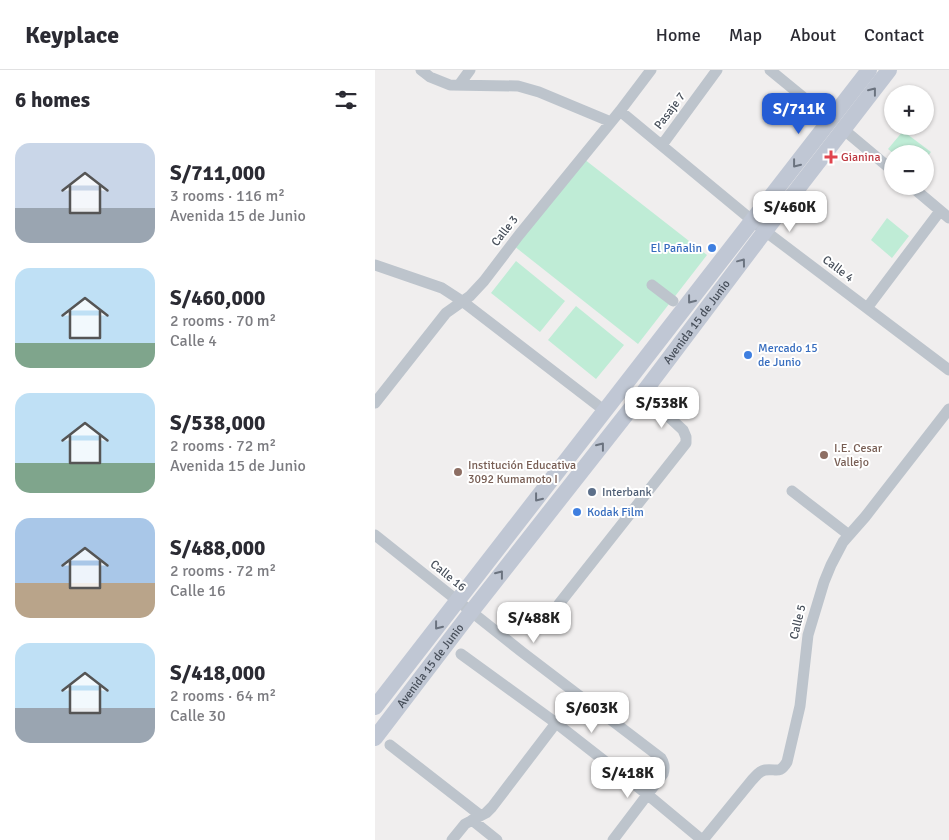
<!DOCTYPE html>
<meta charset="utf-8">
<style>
:root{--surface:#fff;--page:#f7f7f7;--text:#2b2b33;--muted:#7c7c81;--line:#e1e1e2;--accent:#255cd4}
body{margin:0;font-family:Signika,sans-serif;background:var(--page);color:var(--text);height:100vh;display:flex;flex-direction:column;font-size:19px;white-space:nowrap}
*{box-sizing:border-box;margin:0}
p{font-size:16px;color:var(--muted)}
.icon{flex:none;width:28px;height:28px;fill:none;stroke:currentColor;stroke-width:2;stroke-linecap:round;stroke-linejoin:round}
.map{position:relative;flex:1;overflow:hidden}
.side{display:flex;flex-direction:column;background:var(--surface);width:375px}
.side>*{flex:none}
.controls{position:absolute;left:509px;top:15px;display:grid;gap:10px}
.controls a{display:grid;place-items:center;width:50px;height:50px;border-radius:50%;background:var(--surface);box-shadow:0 1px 4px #0004;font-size:25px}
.price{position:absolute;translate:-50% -42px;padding:0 11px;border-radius:10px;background:#fff;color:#222;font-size:16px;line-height:32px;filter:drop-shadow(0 1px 2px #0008)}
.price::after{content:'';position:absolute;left:50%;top:30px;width:15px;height:11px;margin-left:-8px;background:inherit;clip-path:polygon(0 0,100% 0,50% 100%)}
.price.selected{background:var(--accent);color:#fff}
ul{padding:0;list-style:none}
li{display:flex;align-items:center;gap:15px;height:125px;padding:0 15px}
li span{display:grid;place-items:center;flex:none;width:140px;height:100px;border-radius:15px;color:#555}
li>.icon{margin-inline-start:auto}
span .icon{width:60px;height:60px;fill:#fffc;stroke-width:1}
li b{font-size:21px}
h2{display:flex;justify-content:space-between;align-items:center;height:60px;padding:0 15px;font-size:21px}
header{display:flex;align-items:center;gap:30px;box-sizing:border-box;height:70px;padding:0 25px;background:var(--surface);border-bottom:1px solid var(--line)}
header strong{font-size:24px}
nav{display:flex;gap:28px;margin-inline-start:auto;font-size:18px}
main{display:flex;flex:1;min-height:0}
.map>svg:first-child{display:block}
.green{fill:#bfecd6}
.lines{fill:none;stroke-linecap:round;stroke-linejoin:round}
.street{stroke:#bdc4cc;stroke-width:11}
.secondary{stroke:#c0c7d4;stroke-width:16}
.oneway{stroke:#6b737f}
.health-dot{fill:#e0444e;stroke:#fff;stroke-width:2}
.shop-dot{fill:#3f7fe0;stroke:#fff;stroke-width:2}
.education-dot{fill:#8d6e63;stroke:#fff;stroke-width:2}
.service-dot{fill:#5c6f8a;stroke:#fff;stroke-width:2}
.labels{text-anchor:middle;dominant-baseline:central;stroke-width:4;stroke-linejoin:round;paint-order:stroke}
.street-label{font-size:12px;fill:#474f5a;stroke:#fff}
.health-label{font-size:12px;fill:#be3a42;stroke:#fff;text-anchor:start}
.shop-label{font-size:12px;fill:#366cbe;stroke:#fff;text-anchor:start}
.education-label{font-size:12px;fill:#785e54;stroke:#fff;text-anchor:start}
.service-label{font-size:12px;fill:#4e5e75;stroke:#fff;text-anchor:start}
</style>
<header>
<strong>Keyplace</strong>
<nav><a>Home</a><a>Map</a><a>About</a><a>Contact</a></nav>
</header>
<main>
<section class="side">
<h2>6 homes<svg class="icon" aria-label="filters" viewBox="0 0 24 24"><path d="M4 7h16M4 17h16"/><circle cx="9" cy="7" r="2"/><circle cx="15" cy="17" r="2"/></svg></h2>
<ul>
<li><span style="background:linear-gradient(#c9d6e8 65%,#9aa5b1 0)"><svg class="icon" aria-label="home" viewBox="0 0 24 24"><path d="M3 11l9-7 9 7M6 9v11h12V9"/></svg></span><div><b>S/711,000</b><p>3 rooms · 116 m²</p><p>Avenida 15 de Junio</p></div></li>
<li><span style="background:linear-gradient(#bfe0f5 75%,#7fa58c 0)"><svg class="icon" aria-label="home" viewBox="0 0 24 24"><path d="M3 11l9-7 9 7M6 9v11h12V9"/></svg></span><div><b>S/460,000</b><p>2 rooms · 70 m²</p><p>Calle 4</p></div></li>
<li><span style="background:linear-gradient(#bfe0f5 70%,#7fa58c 0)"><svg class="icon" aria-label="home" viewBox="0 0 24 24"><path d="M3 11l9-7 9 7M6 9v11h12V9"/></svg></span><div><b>S/538,000</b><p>2 rooms · 72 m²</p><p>Avenida 15 de Junio</p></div></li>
<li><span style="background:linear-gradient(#a9c7e8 65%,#b9a48a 0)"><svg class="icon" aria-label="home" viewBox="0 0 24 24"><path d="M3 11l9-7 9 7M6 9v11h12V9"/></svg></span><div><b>S/488,000</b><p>2 rooms · 72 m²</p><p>Calle 16</p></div></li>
<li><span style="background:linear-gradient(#bfe0f5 65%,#9aa5b1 0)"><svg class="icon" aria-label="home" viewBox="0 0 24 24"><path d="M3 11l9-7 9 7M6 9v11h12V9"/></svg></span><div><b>S/418,000</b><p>2 rooms · 64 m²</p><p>Calle 30</p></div></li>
</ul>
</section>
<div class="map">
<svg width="574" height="770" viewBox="0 0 574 770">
<rect width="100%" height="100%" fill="#f0eeee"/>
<path class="green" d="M528,61L556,82L550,90V84H519L513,79Z
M209,89L332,185L263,274L139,176Z
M512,148L534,166L517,188L496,170Z
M141,191L190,231L165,262L116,223Z
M201,236L249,275L221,309L173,270Z"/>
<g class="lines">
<path class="street" d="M46,0L55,7L75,15L143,16L164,22L236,52
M395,0L456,50
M84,15L95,0
M245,41L390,161L574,300
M468,59L518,101
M287,75L342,0
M536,116L574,148
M0,195L67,218L87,231L230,341
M277,215L298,231
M492,238L565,141
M0,333L71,243L95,226L109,211L144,165L245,41L276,0
M417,421L474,465
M0,465L147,582L286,688C290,694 290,698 288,704L238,770
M184,534L311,373V367L308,360L268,323
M86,584L181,653L273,725L327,770
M15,675L105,745
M97,750L122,770
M77,770L90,754L111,743L117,737L181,653
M328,770L377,710C381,706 384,701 390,700C401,698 404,705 412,692L425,636L433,565L449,512L456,495L468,472L490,447L574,339"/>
<g class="secondary">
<path d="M0,637L494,0"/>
<path id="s1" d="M0,668L96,542L268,323L390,161L514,0"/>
</g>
</g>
<defs><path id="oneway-chevron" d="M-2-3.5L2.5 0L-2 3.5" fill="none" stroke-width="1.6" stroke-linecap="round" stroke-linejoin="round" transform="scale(1.25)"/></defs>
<g class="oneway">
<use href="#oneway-chevron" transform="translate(498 21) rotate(-52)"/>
<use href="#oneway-chevron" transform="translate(421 94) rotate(128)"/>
<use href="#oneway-chevron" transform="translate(367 192) rotate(-53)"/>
<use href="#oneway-chevron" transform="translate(316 230) rotate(128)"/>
<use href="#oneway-chevron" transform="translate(226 376) rotate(-52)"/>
<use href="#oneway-chevron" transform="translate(163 428) rotate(128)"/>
<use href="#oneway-chevron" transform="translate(125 504) rotate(-52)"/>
<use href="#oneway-chevron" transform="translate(63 556) rotate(128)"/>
</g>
<path class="health-dot" d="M453.5 79.5h5v5h5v5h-5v5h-5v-5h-5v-5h5z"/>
<g class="shop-dot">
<circle cx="337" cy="178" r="5"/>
<circle cx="373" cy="285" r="5"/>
<circle cx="202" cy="442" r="5"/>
</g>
<g class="education-dot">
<circle cx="449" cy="385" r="5"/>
<circle cx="83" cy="402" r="5"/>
</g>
<circle class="service-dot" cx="217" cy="422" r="5"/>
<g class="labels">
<g class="street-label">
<text transform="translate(295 41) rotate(-53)">Pasaje 7</text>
<text transform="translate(130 161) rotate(-52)">Calle 3</text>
<text transform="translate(463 199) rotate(37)">Calle 4</text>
<text stroke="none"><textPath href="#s1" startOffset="526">Avenida 15 de Junio</textPath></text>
<text transform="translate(73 506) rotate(39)">Calle 16</text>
<text transform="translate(423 552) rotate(-76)">Calle 5</text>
<text stroke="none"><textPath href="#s1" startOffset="91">Avenida 15 de Junio</textPath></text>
</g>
<g class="health-label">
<text x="466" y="87">Gianina</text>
</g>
<g class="shop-label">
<text x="327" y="178" text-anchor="end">El Pañalin</text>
<text x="383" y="278">Mercado 15<tspan x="383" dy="14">de Junio</tspan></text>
<text x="212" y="442">Kodak Film</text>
</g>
<g class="education-label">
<text x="459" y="378">I.E. Cesar<tspan x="459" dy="14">Vallejo</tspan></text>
<text x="93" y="395">Institución Educativa<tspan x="93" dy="14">3092 Kumamoto I</tspan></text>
</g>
<g class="service-label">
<text x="227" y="422">Interbank</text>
</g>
</g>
</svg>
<div class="controls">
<a>+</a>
<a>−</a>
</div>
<b class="price selected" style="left:424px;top:65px">S/711K</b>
<b class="price" style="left:415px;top:163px">S/460K</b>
<b class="price" style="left:287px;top:359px">S/538K</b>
<b class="price" style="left:159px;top:574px">S/488K</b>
<b class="price" style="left:217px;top:664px">S/603K</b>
<b class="price" style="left:253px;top:729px">S/418K</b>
</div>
</main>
